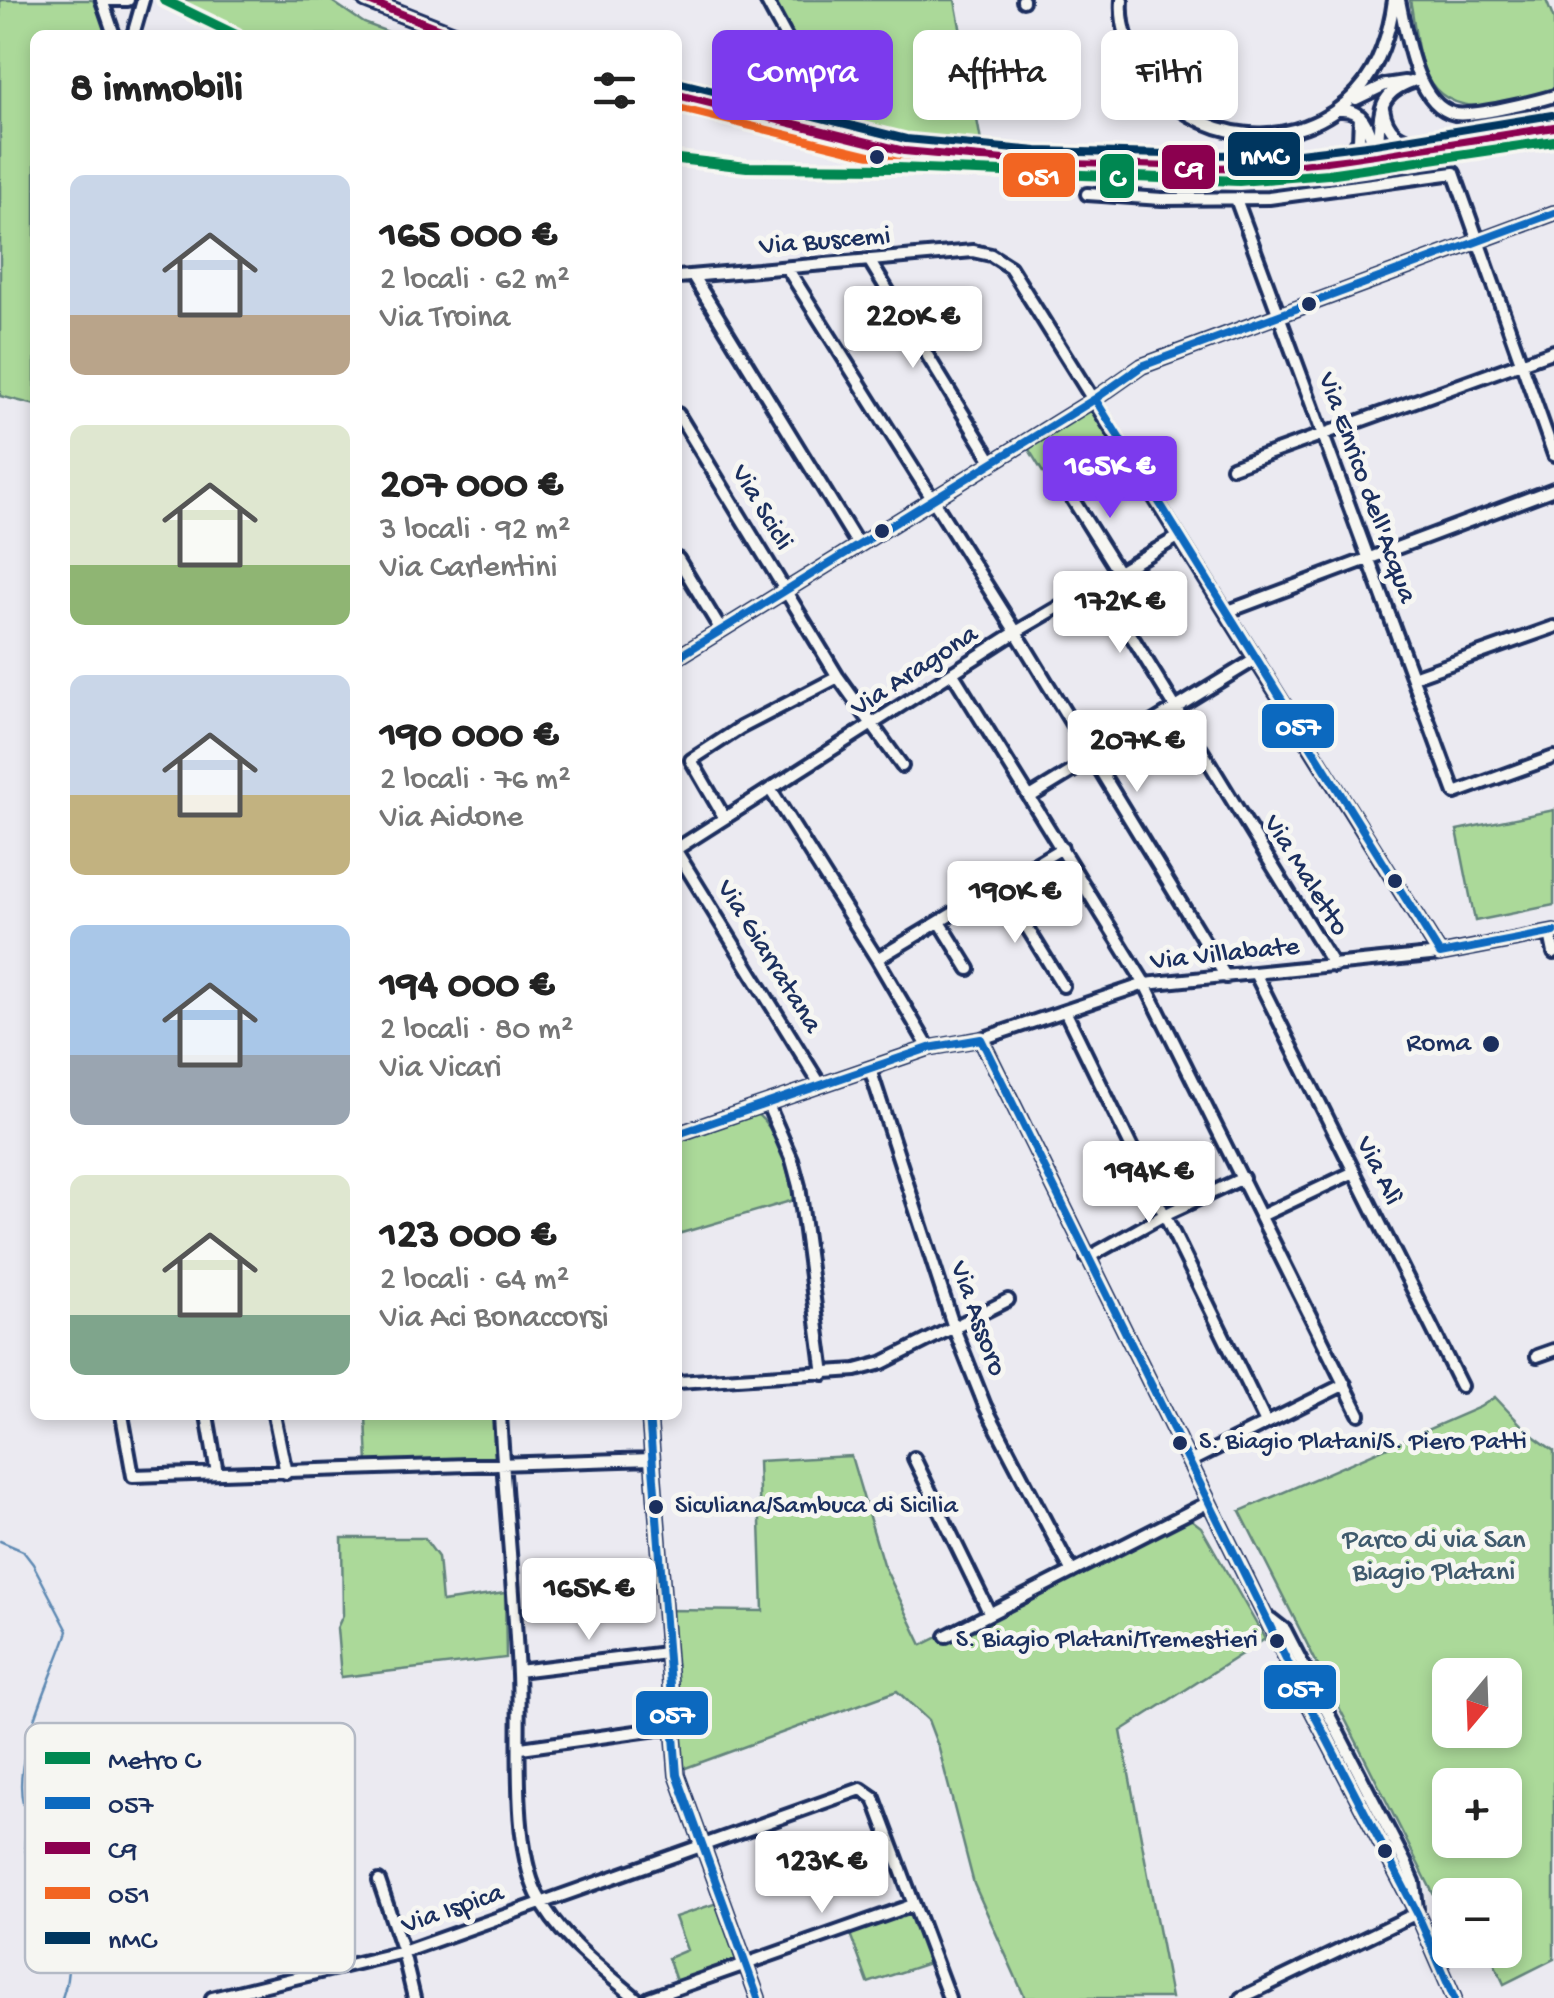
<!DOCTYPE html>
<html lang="it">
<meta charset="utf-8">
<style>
:root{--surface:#fff;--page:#f2f2f2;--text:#222;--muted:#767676;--accent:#7c3aed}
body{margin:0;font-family:"Gochi Hand",sans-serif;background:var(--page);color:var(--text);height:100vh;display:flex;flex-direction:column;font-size:38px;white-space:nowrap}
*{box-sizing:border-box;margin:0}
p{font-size:32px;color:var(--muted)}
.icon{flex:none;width:55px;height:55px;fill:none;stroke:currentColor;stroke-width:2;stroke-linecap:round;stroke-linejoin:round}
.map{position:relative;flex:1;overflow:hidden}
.panel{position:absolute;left:30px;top:30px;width:652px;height:1390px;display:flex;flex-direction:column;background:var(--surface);border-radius:15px;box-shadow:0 5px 15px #0003}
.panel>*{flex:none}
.hud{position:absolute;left:712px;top:30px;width:690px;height:90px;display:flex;gap:20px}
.needle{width:65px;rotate:199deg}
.buttons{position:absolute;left:1432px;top:1658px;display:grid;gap:20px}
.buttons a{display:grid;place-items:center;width:90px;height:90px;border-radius:15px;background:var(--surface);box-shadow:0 5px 15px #0003;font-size:50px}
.price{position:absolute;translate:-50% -85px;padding:0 22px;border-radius:10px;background:#fff;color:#222;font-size:32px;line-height:65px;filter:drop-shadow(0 2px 5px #0008)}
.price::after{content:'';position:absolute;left:50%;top:60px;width:30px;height:22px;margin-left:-15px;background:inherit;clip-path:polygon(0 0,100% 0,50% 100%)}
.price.on{background:var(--accent);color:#fff}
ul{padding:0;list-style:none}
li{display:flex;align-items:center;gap:30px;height:250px;padding:0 40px}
li span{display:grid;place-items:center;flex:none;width:280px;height:200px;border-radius:15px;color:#555}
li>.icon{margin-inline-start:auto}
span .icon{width:120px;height:120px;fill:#fffc;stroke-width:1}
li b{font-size:42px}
h2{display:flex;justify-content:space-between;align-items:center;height:120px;padding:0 40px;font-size:42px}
.chip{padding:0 35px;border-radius:15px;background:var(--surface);box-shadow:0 5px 15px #0003;font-size:35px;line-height:90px}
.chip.on{background:var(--accent);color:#fff}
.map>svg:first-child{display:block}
.green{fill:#abd999;stroke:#63847c;stroke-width:2.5;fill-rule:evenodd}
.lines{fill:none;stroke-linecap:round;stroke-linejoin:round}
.stream{stroke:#5f8ab3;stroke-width:2.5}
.minor-casing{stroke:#1b2f5e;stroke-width:18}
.major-casing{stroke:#1b2f5e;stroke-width:21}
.minor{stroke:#f6f6f2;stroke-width:10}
.major{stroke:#f6f6f2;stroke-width:14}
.bus-1-casing{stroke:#f6f6f2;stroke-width:15}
.bus-2-casing{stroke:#f6f6f2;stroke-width:15}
.bus-3-casing{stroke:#f6f6f2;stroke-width:15}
.bus-4-casing{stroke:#f6f6f2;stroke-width:15}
.bus-1{stroke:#0c69bf;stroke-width:8}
.bus-2{stroke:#8b004f;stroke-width:8}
.bus-3{stroke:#f26522;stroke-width:8}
.bus-4{stroke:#00365f;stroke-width:8}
.metro-1-casing{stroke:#f6f6f2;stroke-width:18}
.metro-1{stroke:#008751;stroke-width:10}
.bus-dot{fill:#1b2f5e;stroke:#f6f6f2;stroke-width:4}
.labels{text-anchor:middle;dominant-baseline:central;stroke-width:10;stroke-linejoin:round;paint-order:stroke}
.bus-label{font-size:26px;fill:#1b2f5e;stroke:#f6f6f2;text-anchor:start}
.street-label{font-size:28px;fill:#1b2f5e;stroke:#f6f6f2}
.poi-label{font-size:28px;fill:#1b2f5e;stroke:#f6f6f2;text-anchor:end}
.park-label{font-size:28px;fill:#3f5a6d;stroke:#f6f6f2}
.key{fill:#f6f6f2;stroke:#b4bac6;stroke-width:2.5}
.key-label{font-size:28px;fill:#1b2f5e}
.line-badge{stroke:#f6f6f2;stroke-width:4}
.badge-label{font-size:28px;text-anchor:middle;font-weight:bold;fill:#fff}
</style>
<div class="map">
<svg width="1554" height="1998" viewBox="0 0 1554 1998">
<rect width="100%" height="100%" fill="#ebeaf1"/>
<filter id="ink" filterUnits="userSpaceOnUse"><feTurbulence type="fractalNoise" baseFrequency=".01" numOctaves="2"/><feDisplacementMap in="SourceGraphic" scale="20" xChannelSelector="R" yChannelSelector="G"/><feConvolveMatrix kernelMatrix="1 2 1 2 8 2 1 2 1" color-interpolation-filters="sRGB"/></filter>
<g filter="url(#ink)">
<path class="green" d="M0,0H93L108,35H35V405L0,396Z
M175,0H330L364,23L396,35H249Z
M770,0H955L983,152L905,144L807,120L804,69Z
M1410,0H1546L1554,20V94C1514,104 1450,123 1427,76C1416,55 1415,23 1410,0Z
M1093,408L1118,449L1053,489L1028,448Z
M1554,810V905L1475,921L1457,830Z
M756,1113C782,1135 786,1167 794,1200L678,1234V1138Z
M1495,1397L1528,1432L1554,1451V1959L1504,1984L1488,1950H1505V1895H1450V1927L1240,1511L1480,1407ZM1450,1675H1505V1730H1450ZM1450,1785H1505V1840H1450Z
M366,1415H495L497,1460L368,1466Z
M851,1456L883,1564L922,1645L1184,1514L1201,1527L1265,1639L1121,1731L1171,1998H1025L974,1884L939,1749L928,1720L897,1691L680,1770L663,1610L763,1611L758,1461Z
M342,1538H424L438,1557L442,1602L505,1593L506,1658L341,1677L337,1628L343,1615Z
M717,1903L736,1960L676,1981L668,1958L687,1950L675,1917Z
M910,1908L929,1963L868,1983L849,1931Z"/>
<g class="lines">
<path class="stream" d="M0,1541L23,1551L33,1564L68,1631C55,1673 1,1776 29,1816C27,1826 24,1838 25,1848C28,1866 41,1883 51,1898C70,1926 73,1968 62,1998"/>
<g class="minor-casing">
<path id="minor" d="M102,0L114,35
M105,0H128
M766,0C793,52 809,65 799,126
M1023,0V1
M1122,0C1120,27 1129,50 1144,72C1193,145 1297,157 1357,92C1379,68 1390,31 1394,0
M1399,0C1406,32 1415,105 1455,114C1473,117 1534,102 1554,96
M133,35L143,0
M1356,99L1385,85L1405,82
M1383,108C1387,135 1401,139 1425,146
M1339,110C1365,108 1369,130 1375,152
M1377,156C1382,117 1371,93 1419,79
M1343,160L1359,140L1360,116
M1087,194L1162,199L1269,198L1454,173L1554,455
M1236,199L1455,793L1554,757
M869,260L992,461
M787,268L1016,632L1226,977
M693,276L858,545
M678,277L973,251L991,255L1010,267L1440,954
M678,414L838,677L902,766
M1232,467L1554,351
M1068,492L1118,572
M678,559L721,630
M1099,583L1334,966
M1226,612L1554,489
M678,657L1095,399L1142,366L1554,213
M953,674L1145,984L1359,1414
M1413,677L1554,627
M770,789L877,959L929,1048
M1030,797L1256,659
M724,817L691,760L740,728L838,677
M678,848L1016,632L1178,537
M678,854L820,1084
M1001,885L1063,986
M940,922L969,969
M1550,933L1554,953
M877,959L1062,848
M1256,975L1461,1386
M1066,1013L1266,1423
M981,1039L1304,1695L1417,1913L1454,1998
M870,1069L954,1328L985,1406L1072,1572
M768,1105L792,1160L799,1186L824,1374
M678,1134L929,1048L981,1039L1145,984L1440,954L1554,932
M1263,1215L1354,1172
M1087,1258L1166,1214L1243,1178
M1537,1356L1554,1350
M678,1382L856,1370L882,1363L1008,1300
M122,1415L133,1476L652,1459
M207,1415L217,1473
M274,1415L286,1473
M500,1415C505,1501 514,1588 518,1674C521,1735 511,1840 537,1894C559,1938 600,1967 636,1998
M649,1415L677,1775L758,1998
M914,1458L989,1612
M1189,1462L1345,1384
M1271,1619L1285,1630L1406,1864L1414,1882L1417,1909
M946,1636L1209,1502
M518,1671L666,1653
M521,1748L672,1727
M379,1881L403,1952L414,1998
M212,1998L403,1952L861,1789L874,1798L949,1998
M649,1998L913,1905
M1241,1998L1417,1913"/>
</g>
<g class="major-casing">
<path id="major" d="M366,0L455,35
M678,95L904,151L1036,163L1210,168L1292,166L1377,156L1554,127"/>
</g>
<use href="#minor" class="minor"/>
<use href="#major" class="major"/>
<g class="bus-1-casing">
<path id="bus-1" d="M1095,399L1440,954L1554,932
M678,657L1095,399L1142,366L1554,213
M678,1134L929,1048L981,1039L1304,1695L1417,1913L1454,1998
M649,1415L677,1775L758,1998"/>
</g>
<g class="bus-2-casing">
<path id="bus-2" d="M366,0L455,35
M678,95L904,151L1036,163L1210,168L1292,166L1377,156L1554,127"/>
</g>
<g class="bus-3-casing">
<path id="bus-3" d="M678,108L902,163L1036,175L1210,180L1292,178L1379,168L1554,140"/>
</g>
<g class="bus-4-casing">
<path id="bus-4" d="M681,83L906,139L1037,151L1210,155L1291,154L1375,144L1552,115"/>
</g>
<use href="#bus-1" class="bus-1"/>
<use href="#bus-2" class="bus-2"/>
<use href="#bus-3" class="bus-3"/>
<use href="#bus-4" class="bus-4"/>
<g class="metro-1-casing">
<path id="metro-1" d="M164,0L236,35
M678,159L747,167L897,168L1239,181L1328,174L1554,141"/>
</g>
<use href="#metro-1" class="metro-1"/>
</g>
</g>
<g class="bus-dot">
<circle cx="877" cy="157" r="9"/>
<circle cx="1309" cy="304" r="9"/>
<circle cx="882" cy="531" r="9"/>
<circle cx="1395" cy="881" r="9"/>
<circle cx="1491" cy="1044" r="10"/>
<circle cx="1180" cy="1443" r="9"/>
<circle cx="656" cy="1507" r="9"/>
<circle cx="1277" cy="1641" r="9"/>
<circle cx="1385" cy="1851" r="9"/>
</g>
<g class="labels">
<g class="bus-label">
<text x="1199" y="1443">S. Biagio Platani/S. Piero Patti</text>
<text x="675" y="1507">Siculiana/Sambuca di Sicilia</text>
<text x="1258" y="1641" text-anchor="end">S. Biagio Platani/Tremestieri</text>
</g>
<g class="street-label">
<text transform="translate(825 242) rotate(-5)">Via Buscemi</text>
<text transform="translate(1366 488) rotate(70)">Via Enrico dell'Acqua</text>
<text transform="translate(761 508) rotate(59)">Via Scicli</text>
<text transform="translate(915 672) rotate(-33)">Via Aragona</text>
<text transform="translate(1305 876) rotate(58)">Via Maletto</text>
<text transform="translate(1225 955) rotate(-6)">Via Villabate</text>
<text transform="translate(768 957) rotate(58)">Via Giarratana</text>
<text transform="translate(1378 1171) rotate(63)">Via Alì</text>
<text transform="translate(977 1319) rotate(70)">Via Assoro</text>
<text transform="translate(453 1910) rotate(-19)">Via Ispica</text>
</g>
<g class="poi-label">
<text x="1471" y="1044">Roma</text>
</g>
<g class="park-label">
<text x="1434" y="1541">Parco di via San<tspan x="1434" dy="32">Biagio Platani</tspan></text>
</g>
</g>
<rect x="25" y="1723" width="330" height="250" rx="15" class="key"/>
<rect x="45" y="1752" width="45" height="12" fill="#008751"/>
<rect x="45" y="1797" width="45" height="12" fill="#0c69bf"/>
<rect x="45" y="1842" width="45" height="12" fill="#8b004f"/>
<rect x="45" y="1887" width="45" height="12" fill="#f26522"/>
<rect x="45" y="1932" width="45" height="12" fill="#00365f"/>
<g class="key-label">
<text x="108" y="1768">Metro C</text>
<text x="108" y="1813">057</text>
<text x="108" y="1858">C9</text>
<text x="108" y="1903">051</text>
<text x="108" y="1948">nMC</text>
</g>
<g class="line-badge">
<rect x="1226" y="130" width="76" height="48" rx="10" fill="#00365f"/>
<rect x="1160" y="143" width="57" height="48" rx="10" fill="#8b004f"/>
<rect x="1001" y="151" width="76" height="48" rx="10" fill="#f26522"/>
<rect x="1098" y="152" width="38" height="48" rx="10" fill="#008751"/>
<rect x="1260" y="702" width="76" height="48" rx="10" fill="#0c69bf"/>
<rect x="1262" y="1663" width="76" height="48" rx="10" fill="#0c69bf"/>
<rect x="634" y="1689" width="76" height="48" rx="10" fill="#0c69bf"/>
</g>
<g class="badge-label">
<text x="1264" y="164">nMC</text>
<text x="1189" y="177">C9</text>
<text x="1039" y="185">051</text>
<text x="1117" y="186">C</text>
<text x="1298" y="735">057</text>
<text x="1300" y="1697">057</text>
<text x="672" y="1723">057</text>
</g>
</svg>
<div class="buttons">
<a><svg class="needle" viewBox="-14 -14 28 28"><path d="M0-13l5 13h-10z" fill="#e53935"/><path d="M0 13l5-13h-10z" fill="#767676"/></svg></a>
<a>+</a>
<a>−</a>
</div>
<b class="price" style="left:913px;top:371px">220K €</b>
<b class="price on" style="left:1110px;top:521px">165K €</b>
<b class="price" style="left:1120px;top:656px">172K €</b>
<b class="price" style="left:1137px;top:795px">207K €</b>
<b class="price" style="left:1015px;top:946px">190K €</b>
<b class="price" style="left:1149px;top:1226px">194K €</b>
<b class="price" style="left:589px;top:1643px">165K €</b>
<b class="price" style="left:822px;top:1916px">123K €</b>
<div class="hud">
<a class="chip on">Compra</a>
<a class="chip">Affitta</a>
<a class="chip">Filtri</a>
</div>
<section class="panel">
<h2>8 immobili<svg class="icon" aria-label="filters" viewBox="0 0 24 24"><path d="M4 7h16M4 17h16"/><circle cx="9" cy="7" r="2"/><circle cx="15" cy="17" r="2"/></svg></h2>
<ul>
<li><span style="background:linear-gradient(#c9d6e8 70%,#b9a48a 0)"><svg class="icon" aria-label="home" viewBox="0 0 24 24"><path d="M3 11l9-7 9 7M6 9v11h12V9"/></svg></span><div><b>165 000 €</b><p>2 locali · 62 m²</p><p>Via Troina</p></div></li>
<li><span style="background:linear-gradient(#dfe7d0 70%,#8fb573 0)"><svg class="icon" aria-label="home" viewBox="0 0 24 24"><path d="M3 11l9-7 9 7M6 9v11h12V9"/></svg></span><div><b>207 000 €</b><p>3 locali · 92 m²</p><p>Via Carlentini</p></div></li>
<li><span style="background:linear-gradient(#c9d6e8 60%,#c2b280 0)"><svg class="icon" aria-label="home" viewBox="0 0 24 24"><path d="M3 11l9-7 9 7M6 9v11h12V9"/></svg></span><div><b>190 000 €</b><p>2 locali · 76 m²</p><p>Via Aidone</p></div></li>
<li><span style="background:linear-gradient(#a9c7e8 65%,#9aa5b1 0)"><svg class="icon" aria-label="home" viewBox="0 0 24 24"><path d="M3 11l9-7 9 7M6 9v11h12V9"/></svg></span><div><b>194 000 €</b><p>2 locali · 80 m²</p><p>Via Vicari</p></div></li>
<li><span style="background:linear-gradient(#dfe7d0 70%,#7fa58c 0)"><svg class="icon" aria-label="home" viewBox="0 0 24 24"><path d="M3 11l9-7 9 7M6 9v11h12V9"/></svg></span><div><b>123 000 €</b><p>2 locali · 64 m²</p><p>Via Aci Bonaccorsi</p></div></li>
</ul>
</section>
</div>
